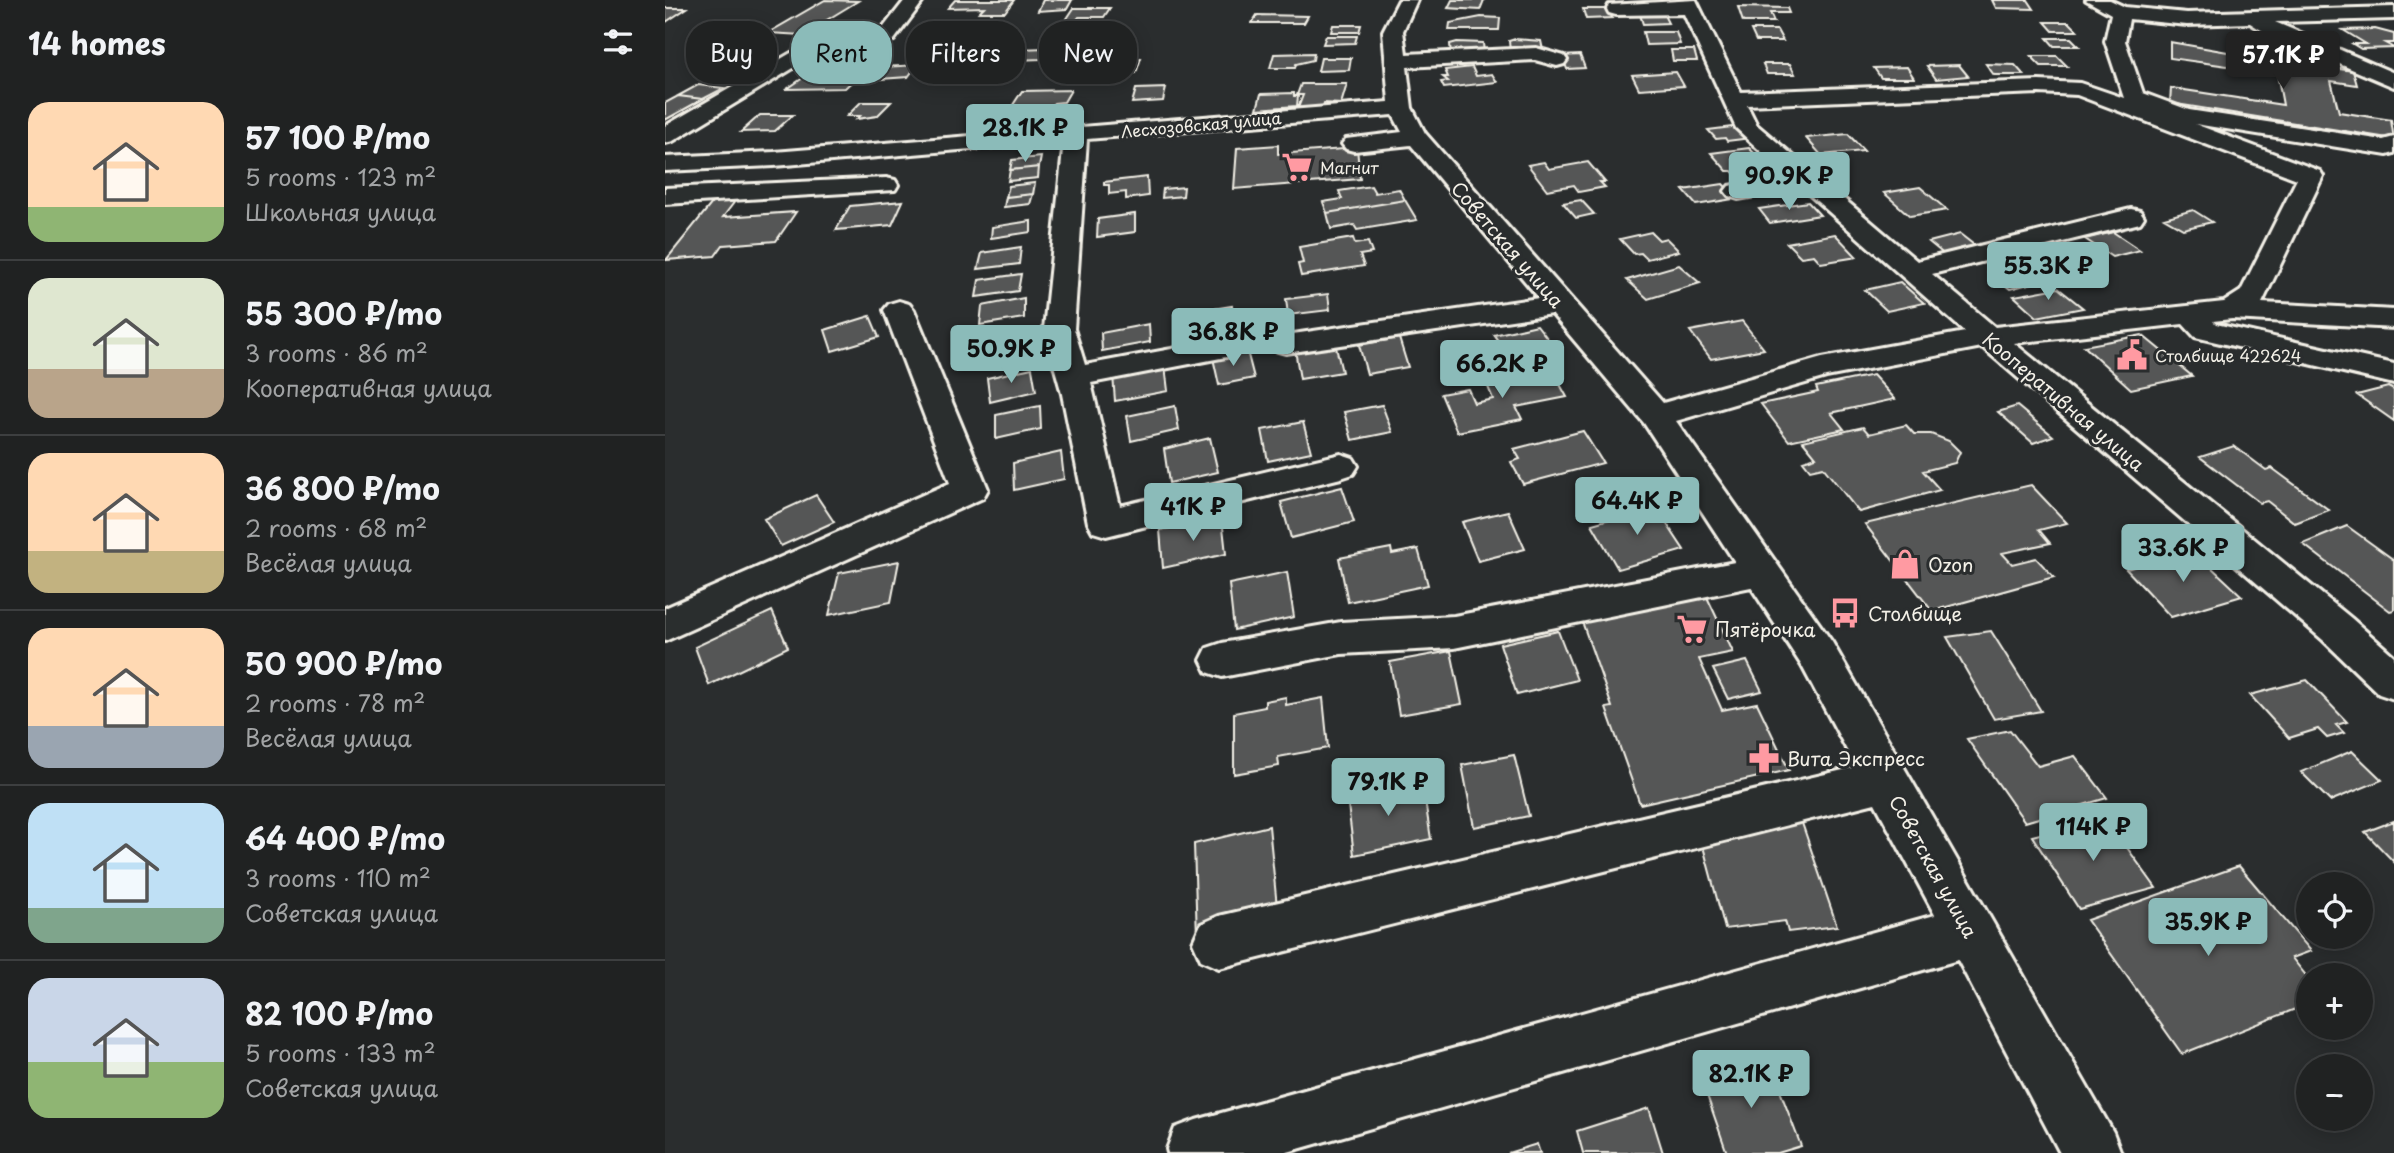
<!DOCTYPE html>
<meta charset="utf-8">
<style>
:root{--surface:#202222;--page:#282a2a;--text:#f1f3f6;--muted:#a2a4a5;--line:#3d3f40;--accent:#8bbbb9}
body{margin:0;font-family:"Playpen Sans",sans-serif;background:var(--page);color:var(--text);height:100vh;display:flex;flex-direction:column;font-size:26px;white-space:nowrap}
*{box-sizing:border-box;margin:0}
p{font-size:23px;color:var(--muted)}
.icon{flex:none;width:38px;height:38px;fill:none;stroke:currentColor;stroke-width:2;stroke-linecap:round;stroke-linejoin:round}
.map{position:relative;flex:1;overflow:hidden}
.drawer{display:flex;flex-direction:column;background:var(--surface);width:665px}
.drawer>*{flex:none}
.hud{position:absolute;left:21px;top:21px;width:665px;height:63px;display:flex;gap:14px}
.fabs{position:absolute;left:1631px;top:872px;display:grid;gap:14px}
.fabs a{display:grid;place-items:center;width:77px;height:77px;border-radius:50%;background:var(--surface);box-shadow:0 4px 18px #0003,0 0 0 2px var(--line);font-size:35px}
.price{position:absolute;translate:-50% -60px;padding:0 16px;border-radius:7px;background:var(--accent);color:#111;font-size:23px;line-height:46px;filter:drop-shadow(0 2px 4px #0008)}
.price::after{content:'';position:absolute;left:50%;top:42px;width:21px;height:16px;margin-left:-10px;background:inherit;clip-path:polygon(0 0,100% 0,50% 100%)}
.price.selected{background:#222;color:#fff}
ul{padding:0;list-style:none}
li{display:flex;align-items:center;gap:21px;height:175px;padding:0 28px}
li+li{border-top:2px solid var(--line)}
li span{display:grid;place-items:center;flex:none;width:196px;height:140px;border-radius:21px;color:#555}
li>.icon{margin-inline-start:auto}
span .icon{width:84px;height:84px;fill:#fffc;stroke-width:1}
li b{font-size:30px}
h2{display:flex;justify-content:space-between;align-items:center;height:84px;padding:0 28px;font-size:30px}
.pill{padding:0 24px;border-radius:28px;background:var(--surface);box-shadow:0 4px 18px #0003,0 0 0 2px var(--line);font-size:24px;line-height:63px}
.pill.selected{background:var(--accent);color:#111}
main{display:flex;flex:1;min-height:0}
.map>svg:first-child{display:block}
.building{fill:#555756;stroke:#f4f1e8;stroke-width:2}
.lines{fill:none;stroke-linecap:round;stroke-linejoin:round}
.minor-casing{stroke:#f4f1e8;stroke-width:6}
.minor{fill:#2a2d2e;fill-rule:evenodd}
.labels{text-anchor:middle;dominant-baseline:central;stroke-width:6;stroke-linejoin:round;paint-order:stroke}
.far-street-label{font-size:16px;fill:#f4f1e8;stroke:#2a2d2e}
.far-poi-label{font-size:16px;fill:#f4f1e8;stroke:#2a2d2e;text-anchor:start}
.street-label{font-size:19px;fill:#f4f1e8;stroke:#2a2d2e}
.poi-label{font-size:19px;fill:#f4f1e8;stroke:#2a2d2e;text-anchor:start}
</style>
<main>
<section class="drawer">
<h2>14 homes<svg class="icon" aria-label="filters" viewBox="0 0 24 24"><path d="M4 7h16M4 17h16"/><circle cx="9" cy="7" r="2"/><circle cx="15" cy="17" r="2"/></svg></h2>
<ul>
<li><span style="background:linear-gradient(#ffd9b3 75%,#8fb573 0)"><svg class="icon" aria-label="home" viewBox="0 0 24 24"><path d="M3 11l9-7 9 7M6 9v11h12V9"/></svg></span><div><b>57 100 ₽/mo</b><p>5 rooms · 123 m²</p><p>Школьная улица</p></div></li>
<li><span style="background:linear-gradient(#dfe7d0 65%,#b9a48a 0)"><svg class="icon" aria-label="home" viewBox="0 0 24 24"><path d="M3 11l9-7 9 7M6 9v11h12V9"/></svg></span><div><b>55 300 ₽/mo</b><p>3 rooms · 86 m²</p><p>Кооперативная улица</p></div></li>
<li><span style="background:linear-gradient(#ffd9b3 70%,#c2b280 0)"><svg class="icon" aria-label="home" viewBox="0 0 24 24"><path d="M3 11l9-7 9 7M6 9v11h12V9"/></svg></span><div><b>36 800 ₽/mo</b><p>2 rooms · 68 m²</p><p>Весёлая улица</p></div></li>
<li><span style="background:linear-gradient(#ffd9b3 70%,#9aa5b1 0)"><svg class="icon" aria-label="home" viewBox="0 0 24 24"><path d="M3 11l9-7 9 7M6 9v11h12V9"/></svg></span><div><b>50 900 ₽/mo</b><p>2 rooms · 78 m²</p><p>Весёлая улица</p></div></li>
<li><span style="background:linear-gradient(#bfe0f5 75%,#7fa58c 0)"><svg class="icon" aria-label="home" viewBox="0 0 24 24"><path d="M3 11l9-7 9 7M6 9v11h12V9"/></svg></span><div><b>64 400 ₽/mo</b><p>3 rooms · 110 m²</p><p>Советская улица</p></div></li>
<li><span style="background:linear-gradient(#c9d6e8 60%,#8fb573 0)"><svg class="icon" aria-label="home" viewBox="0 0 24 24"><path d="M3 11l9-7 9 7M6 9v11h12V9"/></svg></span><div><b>82 100 ₽/mo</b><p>5 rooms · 133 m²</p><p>Советская улица</p></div></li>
</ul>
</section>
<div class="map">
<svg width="1729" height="1153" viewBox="0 0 1729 1153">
<rect width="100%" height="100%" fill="#2a2d2e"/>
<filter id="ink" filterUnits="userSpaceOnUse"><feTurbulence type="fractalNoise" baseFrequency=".0143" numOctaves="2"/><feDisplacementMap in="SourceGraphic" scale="14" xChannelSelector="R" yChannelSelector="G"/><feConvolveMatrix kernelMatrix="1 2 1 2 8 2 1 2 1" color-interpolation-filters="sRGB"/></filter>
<g filter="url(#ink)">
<path class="building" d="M160,0L193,1L137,35L103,33Z
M290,0H349L340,12H314L319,7L283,8Z
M378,0H407L402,9L373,11Z
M787,0H819L815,10L783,8Z
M1327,0H1363L1369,9L1331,8Z
M1073,7L1122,8L1124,13H1105L1109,22H1078Z
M0,8H22L1,22Z
M409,8H445L439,17H414L410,22L399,23Z
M918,9H944L947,18L921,19Z
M592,15L643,16L639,23H587Z
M975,15H999L1003,23L978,24Z
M816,17L835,18L834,30H784L785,23Z
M1380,22H1404L1413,31H1388Z
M668,25H696L694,32H666Z
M1710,29L1729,34V43H1720L1729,48L1696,49L1688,44H1701L1678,30Z
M1086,30H1112L1118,41H1091Z
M978,32H1011L1015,44L981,45Z
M661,36H692L690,43L658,44Z
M1382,38H1406L1414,46H1389Z
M850,39L876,41L878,50L845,51L844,41Z
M792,42L818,43L819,53L786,54L785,44Z
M1505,42L1609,60L1607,48L1645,53L1648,65L1688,71L1692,85L1666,81L1674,112L1726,120L1729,139L1505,103L1506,88L1618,105L1612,73L1505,58Z
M380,48L376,59L350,60L355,49Z
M1006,50H1029L1032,61H1008Z
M649,53L648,60L631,64L630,68H605L609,54Z
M328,54L314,74L273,75L281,65L299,64L306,55Z
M915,55L920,68L902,69L897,56Z
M1366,56H1392L1402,66H1376Z
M476,58L471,73L444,74L443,77L431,78L433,74L414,75L420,61Z
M656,58H686L684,70L653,71Z
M73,63L100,64L88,73L60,72Z
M1098,64H1125L1130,74H1102Z
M1321,64L1350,65L1359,75H1329Z
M252,65L243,77L200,80L207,70L218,67Z
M1294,65L1303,76L1271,79L1262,66Z
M807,67L811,76L827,74L832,82L779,88L776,82L783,81L778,77H783L780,70Z
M1242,67L1249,78H1216L1209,68Z
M148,71H157L153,75L193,76L180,88L122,89Z
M1011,72L1019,86L974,89L967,75Z
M636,84H682L676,104L659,103L657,109L633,108L638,95H632Z
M33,85L59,88L38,99L13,96Z
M501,88L498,101L467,103L471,89Z
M406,90L399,102L389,103L386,106L346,108L357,91Z
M629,93V96H633L632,106L592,109L596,94Z
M13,96L38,99L0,120V103Z
M196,102H226L212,116L192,119L195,116H182Z
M95,115H128L110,131L76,132Z
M1075,126L1086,138L1062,141L1060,138L1051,139L1043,130Z
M1183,134L1199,151L1156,155L1141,138Z
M613,145V154L692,148L695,179L569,189L572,148Z
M1084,148L1111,175L1076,180L1067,171H1062L1046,153Z
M376,157L374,167L345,170L347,160Z
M879,162L884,169L923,162L940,182H935L940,187L914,192L909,185L882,190L863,165Z
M374,167L373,178L343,181L345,170Z
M482,177L483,196L461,199V192L444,194V185H439V182Z
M370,183L368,194L341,197L344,186Z
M1058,184L1068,194L1064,195L1068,199L1031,205L1018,190Z
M706,186L710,193L734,189L740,200L662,213L658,202L677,199L674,191Z
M519,187L518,196L497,198L498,189Z
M1255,187L1282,210L1245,216L1219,193Z
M368,194L365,204L339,207L341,197Z
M74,196L58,217L131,212L111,241L58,245L50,256L1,260L51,198Z
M740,200L752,220L692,230L689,225L666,229L662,213Z
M916,200L929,214L911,218L898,203Z
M238,201L227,225L171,230L185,206Z
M1143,202L1155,215L1105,223L1094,209Z
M1528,210L1547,222L1518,229L1499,218Z
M470,214V232L432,237L433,219Z
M366,221V232L326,238L327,227Z
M986,232L994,240L1001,238L1014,251L982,259L976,253L969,254L955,239Z
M1448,232L1475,250L1447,257L1420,239Z
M1170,234L1192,257L1156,263L1149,255L1136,257L1122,243Z
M1295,234L1313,248L1281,256L1264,242Z
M688,238L690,244L703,242L707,253L695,255L699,266L636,276L633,264L638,263L634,247Z
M356,247L354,264L313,269L317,253Z
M1398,252L1424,270L1395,278L1369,259Z
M1014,265L1035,283L983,299L962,280Z
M1354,265L1376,281L1345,289L1323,272Z
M356,274L353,291L311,297L314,280Z
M1235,282L1259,303L1222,311L1200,290Z
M1393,288L1418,308L1372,317L1349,296Z
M663,294L665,310L623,315L621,299Z
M359,298V318L315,325L317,306Z
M567,306L570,329L530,336L528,312Z
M205,316L214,337L167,351L160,330Z
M1077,321L1099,349L1046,359L1025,331Z
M484,324L485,342L437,351L436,333Z
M872,325L889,347L846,359L829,335Z
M358,333L360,352L312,362L311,343Z
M1477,335L1527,376L1466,389L1419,346Z
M734,338L743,367L702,374L694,345Z
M670,343L677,372L635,379L630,350Z
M582,351L589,378L554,385L548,358Z
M500,366L503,391L450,401L448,375Z
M367,368L371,391L325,402L322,378Z
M887,370L902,397L851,407L857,419L792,432L776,394L803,389L809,403L828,399L821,382Z
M1208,375L1230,399L1166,413L1179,429L1124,441L1096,404L1153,392L1151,387Z
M1723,387L1729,390V421L1692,395Z
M717,405L727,432L687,440L679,412Z
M375,406L376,429L331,439V415Z
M510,406L514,430L466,441L462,416Z
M1352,406L1388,436L1368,443L1333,412Z
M638,422L646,452L603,461L597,430Z
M1241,425L1249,434H1266L1284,441L1295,452L1290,463L1258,471L1275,490L1194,512L1158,467L1145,470L1138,461L1151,457L1138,441L1198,427L1204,434Z
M918,431L938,463L858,484L846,462L855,459L849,449Z
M545,438L553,472L504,483L499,449Z
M1569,446L1601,470L1607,468L1664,510L1630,523L1602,501L1595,503L1535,457Z
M396,452L399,479L349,490L348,463Z
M1366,485L1402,523L1374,530L1385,543L1337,553L1347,564L1371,558L1389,577L1267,611L1200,524Z
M677,487L689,522L626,538L616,502Z
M151,495L169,522L116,546L99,519Z
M990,506L1019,550L953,569L927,524Z
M843,511L860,549L813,561L797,522Z
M557,518L561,554L498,568L495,530Z
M1682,526L1729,560V610L1725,611L1638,544Z
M726,548L727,554L753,549L763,585L683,602L674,558Z
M1529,551L1577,596L1506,617L1461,569Z
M234,561L226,602L164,615L174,573Z
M622,572L629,617L569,630L564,584Z
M1002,596L1006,604L1042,597L1068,652L1034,659L1057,710L1092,703L1124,770L975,804L941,708L947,707L914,613Z
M107,611L123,647L44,685L30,647Z
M893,631L912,680L852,695L835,644Z
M1326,631L1376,711L1329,719L1282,637Z
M786,651L797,704L734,715L725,662Z
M1082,661L1097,691L1063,699L1048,669Z
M1642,680L1682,722L1671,725L1679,733L1662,738L1653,729L1624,738L1585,695Z
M621,697V705L658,698L663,748L613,757L614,766L569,774V713L600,707V701Z
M1345,730L1373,766L1410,756L1442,798L1360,822L1302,739Z
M1687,751L1717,780L1665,801L1636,772Z
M849,755L864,816L809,827L797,765Z
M757,781L766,839L689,855L682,796Z
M1440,817L1491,888L1414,909L1367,836Z
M1729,821V862L1700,832Z
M1137,823L1172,926L1123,932L1120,921L1060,929L1035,835Z
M604,826L613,917L532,937L529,844Z
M1574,866L1646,951L1627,958L1643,978V1004L1517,1054L1422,920Z
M1103,1059L1136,1146L1113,1153H1062L1036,1078Z
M984,1108L998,1153H918L912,1131Z
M872,1144L875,1153H843Z"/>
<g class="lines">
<g class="minor-casing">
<path id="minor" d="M240,0H259L229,40L140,61L8,141L0,143V126L126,53L215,32Z
M734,0H752L738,31L741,54L871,48L899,56L902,60L899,64L892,66L870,60L742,67L747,108L760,133L998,403L1157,358L1300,332L1137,188L1073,199L1064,196L1060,191L1064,186L1122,176L1071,128L1019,14L951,15L944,13L942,9L944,5L1031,0L1076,92L1374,81L1415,83L1459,98L1440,41L1446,14L1421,0H1445L1460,7L1522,13L1729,7V19L1610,22L1729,73V87L1601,33L1585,23L1522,25L1464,19L1460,41L1478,93L1524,110L1718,140L1729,137V153L1722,155L1530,124L1655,171L1658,176L1597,303L1729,310V328L1567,319L1548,321L1551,324L1729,364V384L1530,337L1518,324L1349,343L1686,618L1729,656V699L1714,694L1658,640L1317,347L1161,377L1011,421L1167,642L1448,1132L1456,1153H1395L1293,960L619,1153H503L502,1149L510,1128L531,1120L1270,915L1210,803L554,968L536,960L528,942L536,924L554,916L1191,767L1137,666L1086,587L789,648L676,654L557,677L542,672L536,660L542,648L557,643L676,622L789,616L1070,562L979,423L887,314L621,353L610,350L606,344L610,338L621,335L874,298L746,145L689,151L681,149L677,144L681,139L737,132L728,115L422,139L409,329L420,365L561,339L572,342L576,348L572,354L561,357L426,383L455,506L676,454L688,458L693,466L688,474L676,478L441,536L428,532L423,523L397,394L379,329L399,141L109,166L0,171V157L109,152L724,102L718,31ZM1374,93L1412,95L1632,179L1576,291L1559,302L1330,327L1267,274L1475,223L1479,217L1475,211L1466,209L1252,261L1092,125L1082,105Z
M221,178L230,180L233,185L230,190L0,204V188Z
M234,301L244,304L249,310L323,489L318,498L0,641V608L285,483L219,310L224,304Z"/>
</g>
<use href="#minor" class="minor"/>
</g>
</g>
<defs>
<g id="supermarket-bare" transform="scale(2.415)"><path d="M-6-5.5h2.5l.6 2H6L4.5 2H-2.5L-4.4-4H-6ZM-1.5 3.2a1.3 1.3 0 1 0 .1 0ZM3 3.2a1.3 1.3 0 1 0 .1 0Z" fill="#ff9aa2" stroke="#2a2d2e" stroke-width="2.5" paint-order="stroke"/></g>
<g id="civic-bare" transform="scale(2.415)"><path d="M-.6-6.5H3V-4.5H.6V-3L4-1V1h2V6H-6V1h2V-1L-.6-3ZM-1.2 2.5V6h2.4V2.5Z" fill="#ff9aa2" stroke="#2a2d2e" stroke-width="2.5" paint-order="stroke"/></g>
<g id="shop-bare" transform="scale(2.415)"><path d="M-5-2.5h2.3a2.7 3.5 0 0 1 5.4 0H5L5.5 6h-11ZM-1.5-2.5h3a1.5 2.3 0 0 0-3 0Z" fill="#ff9aa2" stroke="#2a2d2e" stroke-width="2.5" paint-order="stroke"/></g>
<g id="bus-bare" transform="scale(2.415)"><path d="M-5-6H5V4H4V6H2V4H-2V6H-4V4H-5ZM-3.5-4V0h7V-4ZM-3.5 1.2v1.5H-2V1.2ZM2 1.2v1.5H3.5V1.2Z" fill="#ff9aa2" stroke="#2a2d2e" stroke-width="2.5" paint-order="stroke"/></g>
<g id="pharmacy-bare" transform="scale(2.415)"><path d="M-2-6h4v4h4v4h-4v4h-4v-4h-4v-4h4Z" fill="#ff9aa2" stroke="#2a2d2e" stroke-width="2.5" paint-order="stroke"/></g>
</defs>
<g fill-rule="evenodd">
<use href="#supermarket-bare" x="632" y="167"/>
<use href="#civic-bare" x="1467" y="355"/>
<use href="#shop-bare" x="1240" y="564"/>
<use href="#bus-bare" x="1180" y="613"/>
<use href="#supermarket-bare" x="1027" y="629"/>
<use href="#pharmacy-bare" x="1099" y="758"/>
</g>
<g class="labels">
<g class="far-street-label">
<text transform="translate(536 124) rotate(-5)">Лесхозовская улица</text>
</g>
<g class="far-poi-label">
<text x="655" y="167">Магнит</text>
<text x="1490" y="355">Столбище 422624</text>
</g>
<g class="street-label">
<text transform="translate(843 244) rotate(49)">Советская улица</text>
<text transform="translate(1399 401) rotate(40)">Кооперативная улица</text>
<text transform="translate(1269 866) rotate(61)">Советская улица</text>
</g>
<g class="poi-label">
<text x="1263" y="564">Ozon</text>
<text x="1203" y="613">Столбище</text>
<text x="1050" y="629">Пятёрочка</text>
<text x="1122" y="758">Вита Экспресс</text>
</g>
</g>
</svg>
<div class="fabs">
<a><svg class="icon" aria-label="locate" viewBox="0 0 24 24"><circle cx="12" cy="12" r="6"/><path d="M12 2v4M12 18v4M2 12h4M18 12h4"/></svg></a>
<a>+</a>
<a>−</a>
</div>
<b class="price selected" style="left:1618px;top:91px">57.1K ₽</b>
<b class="price" style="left:360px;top:164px">28.1K ₽</b>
<b class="price" style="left:1124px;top:212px">90.9K ₽</b>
<b class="price" style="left:1383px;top:302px">55.3K ₽</b>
<b class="price" style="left:568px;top:368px">36.8K ₽</b>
<b class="price" style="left:346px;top:385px">50.9K ₽</b>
<b class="price" style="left:837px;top:400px">66.2K ₽</b>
<b class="price" style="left:972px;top:537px">64.4K ₽</b>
<b class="price" style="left:528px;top:543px">41K ₽</b>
<b class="price" style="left:1518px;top:584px">33.6K ₽</b>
<b class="price" style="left:723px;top:818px">79.1K ₽</b>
<b class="price" style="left:1428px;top:863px">114K ₽</b>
<b class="price" style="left:1543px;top:958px">35.9K ₽</b>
<b class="price" style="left:1086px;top:1110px">82.1K ₽</b>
<div class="hud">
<a class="pill">Buy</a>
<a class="pill selected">Rent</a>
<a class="pill">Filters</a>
<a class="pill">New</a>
</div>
</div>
</main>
